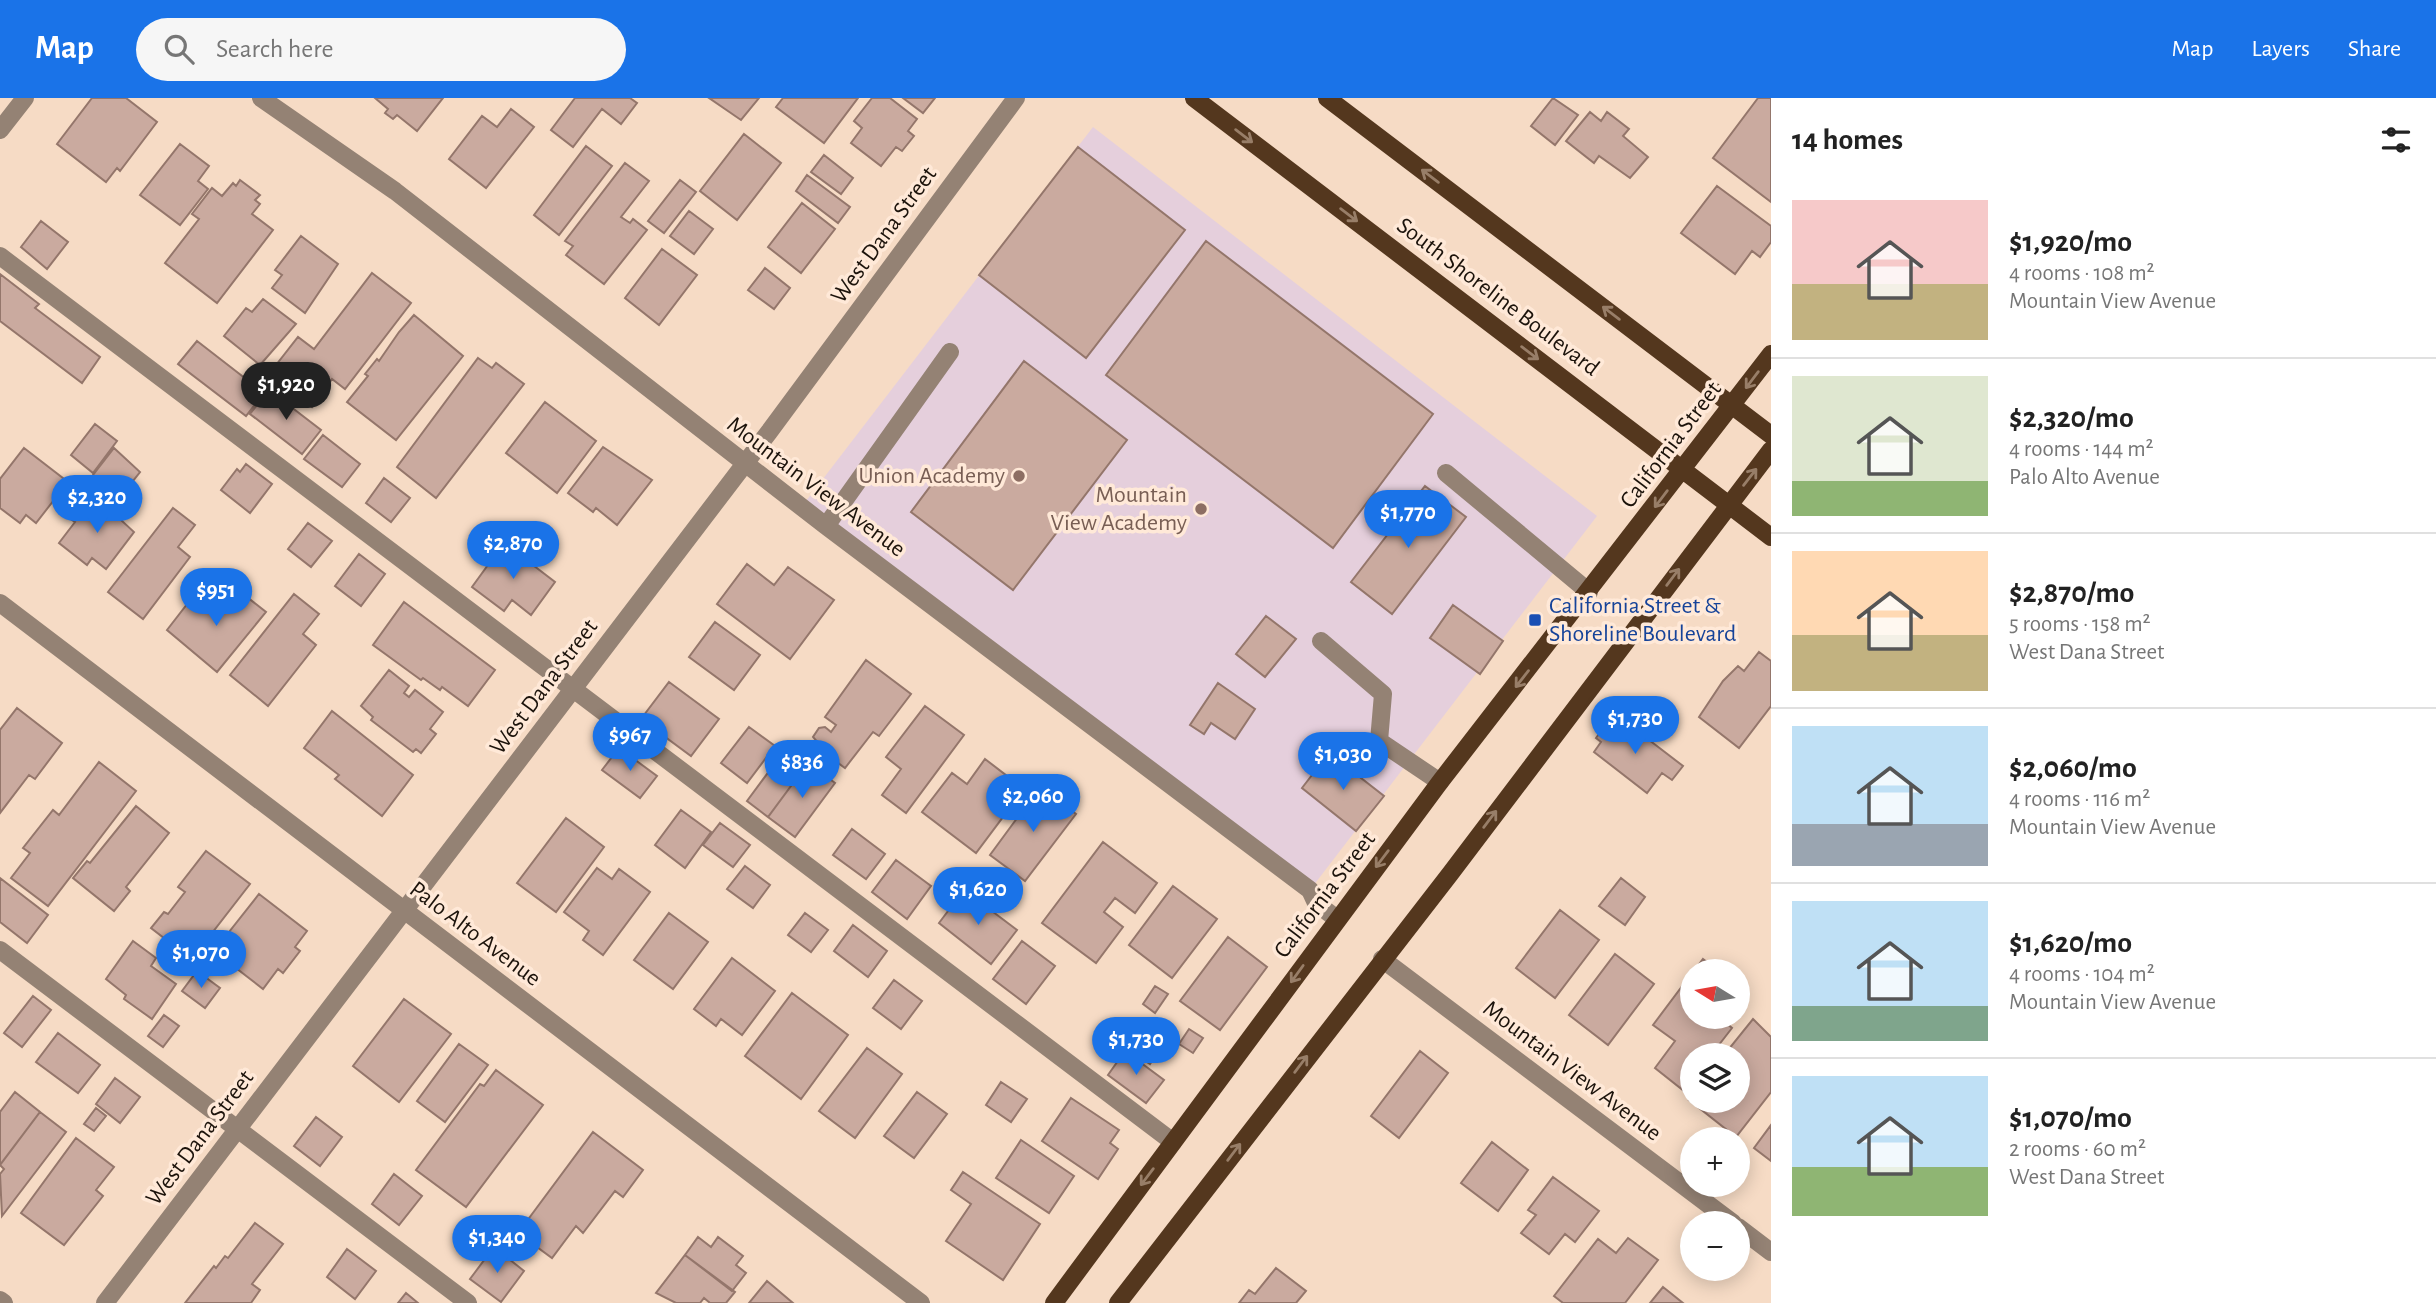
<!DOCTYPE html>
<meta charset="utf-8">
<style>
:root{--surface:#fff;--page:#f6f6f6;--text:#222;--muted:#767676;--line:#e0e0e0;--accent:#1a73e8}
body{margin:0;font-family:"Alegreya Sans",sans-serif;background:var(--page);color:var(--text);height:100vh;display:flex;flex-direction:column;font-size:26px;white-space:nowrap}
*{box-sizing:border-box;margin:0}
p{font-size:23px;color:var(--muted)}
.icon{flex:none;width:38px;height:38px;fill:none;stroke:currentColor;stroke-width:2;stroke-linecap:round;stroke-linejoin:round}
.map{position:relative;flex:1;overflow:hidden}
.sheet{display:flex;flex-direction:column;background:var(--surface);width:665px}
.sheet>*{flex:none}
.needle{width:46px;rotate:281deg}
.buttons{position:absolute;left:1680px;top:861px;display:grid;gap:14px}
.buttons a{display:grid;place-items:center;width:70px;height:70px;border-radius:50%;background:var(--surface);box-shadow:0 4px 18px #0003;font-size:35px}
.price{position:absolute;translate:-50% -60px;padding:0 16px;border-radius:24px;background:var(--accent);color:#fff;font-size:23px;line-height:46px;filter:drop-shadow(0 2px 4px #0008)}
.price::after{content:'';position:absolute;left:50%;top:42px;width:21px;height:16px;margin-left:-10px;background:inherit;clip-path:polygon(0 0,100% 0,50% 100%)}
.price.active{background:#222;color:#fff}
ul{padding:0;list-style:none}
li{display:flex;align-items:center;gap:21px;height:175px;padding:0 21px}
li+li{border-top:2px solid var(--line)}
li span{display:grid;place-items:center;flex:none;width:196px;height:140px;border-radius:0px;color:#555}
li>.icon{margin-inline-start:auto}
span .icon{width:84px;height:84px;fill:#fffc;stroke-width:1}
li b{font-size:30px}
h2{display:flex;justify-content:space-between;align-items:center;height:84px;padding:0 21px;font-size:30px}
header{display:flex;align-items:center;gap:42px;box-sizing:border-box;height:98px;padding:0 35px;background:var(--accent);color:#fff}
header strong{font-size:33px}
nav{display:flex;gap:38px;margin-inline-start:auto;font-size:24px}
.search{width:490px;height:63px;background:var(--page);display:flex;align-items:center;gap:18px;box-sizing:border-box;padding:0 24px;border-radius:38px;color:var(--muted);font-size:26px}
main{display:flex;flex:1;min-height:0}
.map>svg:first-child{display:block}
.education{fill:#e5cfdc}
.building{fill:#caaa9f;stroke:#94766b;stroke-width:2}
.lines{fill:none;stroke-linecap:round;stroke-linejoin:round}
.minor{stroke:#948274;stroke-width:18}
.major{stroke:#54371e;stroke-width:18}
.oneway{stroke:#987e68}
.education-dot{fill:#8d6e63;stroke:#ffe9d8;stroke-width:2.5}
.transit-dot{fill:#1a4fb4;stroke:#ffe9d8;stroke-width:2.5}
.labels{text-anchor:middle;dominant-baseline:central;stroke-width:7;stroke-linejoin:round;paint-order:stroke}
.street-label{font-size:24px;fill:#1c130b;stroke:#ffe9d8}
.education-label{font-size:24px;fill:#785e54;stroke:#ffe9d8;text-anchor:end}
.transit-label{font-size:24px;fill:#164399;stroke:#ffe9d8;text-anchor:start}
</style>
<header>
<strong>Map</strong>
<div class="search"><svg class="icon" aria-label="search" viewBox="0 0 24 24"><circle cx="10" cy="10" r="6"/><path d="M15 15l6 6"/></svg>Search here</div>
<nav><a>Map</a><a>Layers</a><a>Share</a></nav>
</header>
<main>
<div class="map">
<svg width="1771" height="1205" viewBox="0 0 1771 1205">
<rect width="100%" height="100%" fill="#f6dbc5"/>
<path class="education" d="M1093,29L1597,418L1310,792L806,403Z"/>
<path class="building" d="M92,0H126L157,24L120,73L117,70L106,84L57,46Z
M375,0H443L417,33L397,17L393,21L385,15L388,11Z
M575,0H630L637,5L621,26L602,11L573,49L551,32Z
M709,0H759L741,22Z
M783,0H858L824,45L776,9Z
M872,0H890L917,21L908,33L914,38L902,53L896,49L881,68L851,45L862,30L854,23Z
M903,0H935L923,15Z
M1553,0L1578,17L1555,47L1531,28Z
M1758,0H1771V104L1713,60Z
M511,11L534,29L486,90L449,61L482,18L497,29Z
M1590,14L1601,23L1607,14L1629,31L1623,38L1648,59L1630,80L1599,58L1594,65L1566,43Z
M744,36L781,65L737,122L700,93Z
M180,46L209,68L198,83L208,91L180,127L140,97Z
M586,48L612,68L559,137L534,117Z
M1078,49L1185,132L1086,260L979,177Z
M824,57L853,80L841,96L811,74Z
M625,65L649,83L621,119L630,125L633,121L647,132L604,186L566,157L573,148L565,143Z
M807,77L850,109L838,125L796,93Z
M240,82L260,97L255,102L260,106L252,116L273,132L217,205L165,165L199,121L192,116L212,90L222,98L233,85L236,88Z
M680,82L696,94L664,135L648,123Z
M1717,88L1771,128V144L1760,159L1752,153L1735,176L1681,135Z
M802,105L835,131L801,175L768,149Z
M689,113L713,131L694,156L670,138Z
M41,123L68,144L47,171L21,149Z
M301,138L338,166L305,215L272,190L282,177L275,172Z
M1206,143L1433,316L1333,450L1106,277Z
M662,151L697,177L659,227L625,200Z
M765,170L790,190L774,211L748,192Z
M372,175L411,205L345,291L332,281L312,309L269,276L298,239L314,251Z
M0,176L39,206L35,210L100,259L82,285L0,223Z
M263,201L296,226L260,267L224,238L246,210L252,214Z
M414,217L463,258L396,342L347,304L368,278L365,276L377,261L379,263L399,234Z
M197,243L264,295L246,318L178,266Z
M478,260L492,270L496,265L524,286L436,400L397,369Z
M1024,263L1127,342L1013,492L911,414Z
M269,292L321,332L302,356L250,316Z
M545,304L596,343L557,395L506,355Z
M95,326L117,343L93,375L71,357Z
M323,337L360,366L342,389L304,361Z
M603,349L652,382L617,427L596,410L593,414L568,395Z
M24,350L68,384L36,425L26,417L20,425L0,410V381Z
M114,350L140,374L121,398L93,377Z
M246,366L272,386L250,415L221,392L237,371L240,374Z
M384,380L410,400L391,424L366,405Z
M1425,388L1466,419L1392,516L1351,484Z
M95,398L134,434L106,471L92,460L87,467L59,445L75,424L72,422L78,415L80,417Z
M173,410L195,427L178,449L190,459L143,521L108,494Z
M308,425L332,443L311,469L288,451Z
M504,445L555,484L531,517L512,502L504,513L472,489Z
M359,456L385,476L361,508L335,488Z
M747,466L774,487L788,469L834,502L790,561L717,506Z
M238,492L266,514L217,574L167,532L195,496L220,515Z
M294,496L319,516L303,536L316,547L268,608L230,577Z
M404,504L495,572L468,608L442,589L440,592L423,580L421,582L373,547Z
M1453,507L1503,543L1480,576L1430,540Z
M1266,518L1296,541L1265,579L1236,556Z
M715,524L760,557L734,592L689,559Z
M1759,554L1771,563V608L1739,650L1699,619L1723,583L1738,568L1744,573Z
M866,562L911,596L879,638L873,634L845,670L819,651L821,648L813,639L819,630L825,629L831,634L836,627L825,619Z
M389,572L409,588L404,595L409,599L415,592L443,614L430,631L436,636L421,655L416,651L413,654L371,622L373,619L361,608Z
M669,584L719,621L691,658L641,621Z
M1218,585L1255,611L1235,641L1211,625L1204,636L1190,627Z
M925,608L964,637L906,715L882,697L901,671L886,659Z
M17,610L62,645L35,681L29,677L0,715V632Z
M332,613L413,677L382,718L335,681L339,677L304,650Z
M1623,622L1683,668L1672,682L1662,675L1647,695L1594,654L1601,644L1596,640L1607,625L1616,631Z
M749,629L775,648L747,685L721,665Z
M787,649L808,665L768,719L747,703Z
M619,650L657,678L640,700L602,672Z
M1329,655L1384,698L1356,733L1302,690Z
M985,661L1024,691L976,755L922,714L952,675L967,686Z
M99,664L136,693L48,808L11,780L30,755L23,750L53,712L59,717Z
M808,665L835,685L795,739L768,719Z
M1040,689L1076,716L1025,783L990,757Z
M136,708L169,735L126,789L130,793L114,813L73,780L87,763L90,765Z
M681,712L711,734L685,770L655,747Z
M566,720L604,749L556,814L517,785Z
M720,725L750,747L733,769L703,747Z
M852,731L885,756L866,781L833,757Z
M1103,744L1157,785L1135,815L1115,800L1104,814L1123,829L1096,865L1042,825Z
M206,753L250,786L198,853L183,842L177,850L151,830L164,814L168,816L185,794L178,789Z
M896,762L931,788L907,821L872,794Z
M745,768L770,787L753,810L727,791Z
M597,770L612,781L619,771L650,794L603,857L583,842L589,833L564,814Z
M0,780L48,817L27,845L0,824Z
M1621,780L1645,799L1625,827L1599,808Z
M1173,788L1217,821L1172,880L1129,847Z
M964,792L1017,832L991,866L939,825Z
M259,796L307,833L295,849L300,853L283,875L278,871L263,891L214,853Z
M1560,812L1599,842L1555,900L1516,870Z
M669,815L708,844L673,891L634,862Z
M805,815L828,832L811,854L788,837Z
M853,827L887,853L868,879L834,853Z
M1228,839L1267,869L1220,932L1180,903Z
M133,843L156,860L151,868L176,886L152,921L124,901L126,897L106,881Z
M1022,843L1055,868L1026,906L993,881Z
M1615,856L1654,886L1608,947L1569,917Z
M732,860L775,893L742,937L721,921L716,928L694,911Z
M1703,861L1719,873H1694Z
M197,873L220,890L205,910L182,893Z
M1692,875V919H1719L1732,930L1711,957H1692V982L1684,993L1655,970L1675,943L1653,927Z
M894,882L922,903L901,931L873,910Z
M1155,888L1168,896L1155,915L1143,906Z
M792,895L848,937L801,1001L745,958Z
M33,898L51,912L22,949L4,935Z
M404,901L451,936L399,1004L353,968Z
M164,917L179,928L163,949L148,938Z
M1753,921L1771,939V994L1736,1039L1689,1002L1692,998V1003H1738V957H1724Z
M1189,931L1203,940L1193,955L1179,946Z
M1145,933L1163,945L1150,966L1131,953Z
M58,935L100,967L78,995L36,964Z
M459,946L488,967L445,1024L417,1003Z
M867,950L902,976L855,1040L819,1013Z
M1125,953L1164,982L1146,1005L1108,977Z
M1420,953L1448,975L1399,1040L1371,1018Z
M496,972L543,1007L466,1109L416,1072L480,986L484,988Z
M115,980L140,999L120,1025L96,1006Z
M1001,984L1027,1001L1011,1024L986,1007Z
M15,994L40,1014L0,1067V1014Z
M917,994L947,1016L914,1060L884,1038Z
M1071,1000L1119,1032L1110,1045L1118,1051L1098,1081L1042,1043Z
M96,1010L106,1018L94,1033L84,1026Z
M40,1014L66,1034L2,1118L0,1076L4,1071L0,1067Z
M316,1019L342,1039L320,1068L294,1048Z
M1771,1027V1063L1754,1050Z
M593,1034L643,1072L623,1099L615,1093L583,1135L576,1128L552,1160L518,1135Z
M76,1040L114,1069L96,1092L103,1098L64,1147L21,1115Z
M1021,1042L1074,1078L1049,1115L996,1080Z
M1492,1044L1528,1072L1498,1113L1461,1085Z
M963,1074L1040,1126L1003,1182L946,1143L971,1106L951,1092Z
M394,1076L422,1098L399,1127L372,1106Z
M1553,1079L1599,1113L1575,1144L1565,1136L1549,1156L1521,1135L1536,1117L1528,1112Z
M255,1125L283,1146L252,1186L260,1192L251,1205H185L214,1168L216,1170L225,1158L228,1160Z
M698,1139L711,1149L718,1139L743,1158L736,1167L746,1175L732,1193L685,1157Z
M1628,1140L1658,1162L1625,1205H1563L1554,1198L1598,1141L1616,1155Z
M494,1149L524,1173L501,1204L470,1181Z
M347,1151L376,1173L355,1201L327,1179Z
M685,1157L735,1194L726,1205H710L704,1200L700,1205H676L656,1195Z
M1276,1170L1306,1193L1296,1205H1239L1249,1192L1255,1196Z
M767,1183L793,1205H749Z
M1663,1189L1683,1205H1650Z
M406,1195L418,1205H398Z"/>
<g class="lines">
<path class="minor" d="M261,0L395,93L826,428L1310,792L1316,805L1337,821
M0,32L25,0
M0,158L1173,1044
M1446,375L1589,494
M826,428L950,254
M0,505L921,1205
M1321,543L1383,596L1379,643L1440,684
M0,852L468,1205
M1382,861L1733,1125
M1738,1129L1771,1154
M0,1202L4,1205
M105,1205L769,334L1016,0"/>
<path class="major" d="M1194,0L1771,439
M1327,0L1771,337
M1054,1205L1440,684L1771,256
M1118,1205L1450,776L1771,352"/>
</g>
<defs><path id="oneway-shaft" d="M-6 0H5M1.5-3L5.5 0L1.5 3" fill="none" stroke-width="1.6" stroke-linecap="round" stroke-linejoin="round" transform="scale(1.75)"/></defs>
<g class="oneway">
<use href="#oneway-shaft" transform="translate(1244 38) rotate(37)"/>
<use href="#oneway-shaft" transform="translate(1430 78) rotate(-143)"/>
<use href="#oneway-shaft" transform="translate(1349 117) rotate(37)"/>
<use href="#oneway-shaft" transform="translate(1611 215) rotate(-143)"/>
<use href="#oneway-shaft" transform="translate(1530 255) rotate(37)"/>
<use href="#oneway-shaft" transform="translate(1752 282) rotate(127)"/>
<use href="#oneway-shaft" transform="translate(1750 379) rotate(-52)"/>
<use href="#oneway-shaft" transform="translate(1661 401) rotate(127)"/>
<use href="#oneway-shaft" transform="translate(1673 479) rotate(-53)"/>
<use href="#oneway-shaft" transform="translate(1522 581) rotate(128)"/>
<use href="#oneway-shaft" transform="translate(1490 721) rotate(-53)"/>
<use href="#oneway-shaft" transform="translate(1382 761) rotate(127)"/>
<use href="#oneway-shaft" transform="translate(1297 876) rotate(126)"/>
<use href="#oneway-shaft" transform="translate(1301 966) rotate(-53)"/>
<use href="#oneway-shaft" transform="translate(1234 1054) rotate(-53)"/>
<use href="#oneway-shaft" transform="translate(1147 1079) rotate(127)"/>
</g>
<g class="education-dot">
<circle cx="1019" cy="378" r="7"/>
<circle cx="1201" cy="411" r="7"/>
</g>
<rect class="transit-dot" x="1528" y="515" width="14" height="14" rx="3.5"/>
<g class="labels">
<g class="street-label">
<text transform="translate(884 137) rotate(-54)">West Dana Street</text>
<text transform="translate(1498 199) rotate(37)">South Shoreline Boulevard</text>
<text transform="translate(1671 347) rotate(-53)">California Street</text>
<text transform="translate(816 389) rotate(37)">Mountain View Avenue</text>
<text transform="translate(544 589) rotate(-53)">West Dana Street</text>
<text transform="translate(1325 797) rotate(-53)">California Street</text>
<text transform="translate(475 836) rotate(37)">Palo Alto Avenue</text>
<text transform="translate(1572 973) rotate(37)">Mountain View Avenue</text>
<text transform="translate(200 1040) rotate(-53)">West Dana Street</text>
</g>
<g class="education-label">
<text x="1005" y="378">Union Academy</text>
<text x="1187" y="397">Mountain<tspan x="1187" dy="28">View Academy</tspan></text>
</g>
<g class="transit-label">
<text x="1549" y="508">California Street &amp;<tspan x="1549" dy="28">Shoreline Boulevard</tspan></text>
</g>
</g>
</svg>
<div class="buttons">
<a><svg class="needle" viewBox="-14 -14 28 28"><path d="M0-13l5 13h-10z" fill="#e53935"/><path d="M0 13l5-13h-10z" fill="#767676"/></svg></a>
<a><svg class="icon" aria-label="layers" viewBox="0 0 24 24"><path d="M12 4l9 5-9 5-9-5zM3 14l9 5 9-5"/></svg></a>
<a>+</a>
<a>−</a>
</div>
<b class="price active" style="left:286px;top:324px">$1,920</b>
<b class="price" style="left:97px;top:437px">$2,320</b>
<b class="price" style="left:1408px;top:452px">$1,770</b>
<b class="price" style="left:513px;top:483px">$2,870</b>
<b class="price" style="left:216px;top:530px">$951</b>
<b class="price" style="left:1635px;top:658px">$1,730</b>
<b class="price" style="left:630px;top:675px">$967</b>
<b class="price" style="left:1343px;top:694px">$1,030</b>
<b class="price" style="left:802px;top:702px">$836</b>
<b class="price" style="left:1033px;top:736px">$2,060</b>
<b class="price" style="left:978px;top:829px">$1,620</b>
<b class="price" style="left:201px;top:892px">$1,070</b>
<b class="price" style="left:1136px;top:979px">$1,730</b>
<b class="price" style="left:497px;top:1177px">$1,340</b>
</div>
<section class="sheet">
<h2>14 homes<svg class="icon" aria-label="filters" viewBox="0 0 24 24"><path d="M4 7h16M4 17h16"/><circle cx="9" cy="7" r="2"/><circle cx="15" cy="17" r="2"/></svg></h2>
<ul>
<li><span style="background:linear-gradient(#f6c9c9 60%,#c2b280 0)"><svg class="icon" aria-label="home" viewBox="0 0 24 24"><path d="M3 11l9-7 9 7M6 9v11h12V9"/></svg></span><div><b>$1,920/mo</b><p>4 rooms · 108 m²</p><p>Mountain View Avenue</p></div></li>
<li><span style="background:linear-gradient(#dfe7d0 75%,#8fb573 0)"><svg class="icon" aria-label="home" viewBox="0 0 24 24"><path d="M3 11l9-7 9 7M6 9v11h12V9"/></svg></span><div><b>$2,320/mo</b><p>4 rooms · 144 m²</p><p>Palo Alto Avenue</p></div></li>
<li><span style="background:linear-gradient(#ffd9b3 60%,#c2b280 0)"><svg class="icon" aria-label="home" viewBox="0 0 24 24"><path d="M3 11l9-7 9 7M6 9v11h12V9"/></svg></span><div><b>$2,870/mo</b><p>5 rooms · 158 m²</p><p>West Dana Street</p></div></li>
<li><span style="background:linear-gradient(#bfe0f5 70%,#9aa5b1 0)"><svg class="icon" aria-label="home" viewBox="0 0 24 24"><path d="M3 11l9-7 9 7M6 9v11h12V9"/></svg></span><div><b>$2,060/mo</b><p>4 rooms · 116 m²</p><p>Mountain View Avenue</p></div></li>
<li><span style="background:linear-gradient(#bfe0f5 75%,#7fa58c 0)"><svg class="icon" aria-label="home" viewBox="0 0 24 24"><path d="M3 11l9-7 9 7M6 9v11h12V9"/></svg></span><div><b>$1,620/mo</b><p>4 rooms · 104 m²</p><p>Mountain View Avenue</p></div></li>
<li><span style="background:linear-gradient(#bfe0f5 65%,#8fb573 0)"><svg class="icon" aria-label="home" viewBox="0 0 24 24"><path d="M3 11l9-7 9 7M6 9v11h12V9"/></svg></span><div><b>$1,070/mo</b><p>2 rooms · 60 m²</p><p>West Dana Street</p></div></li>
</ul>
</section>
</main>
